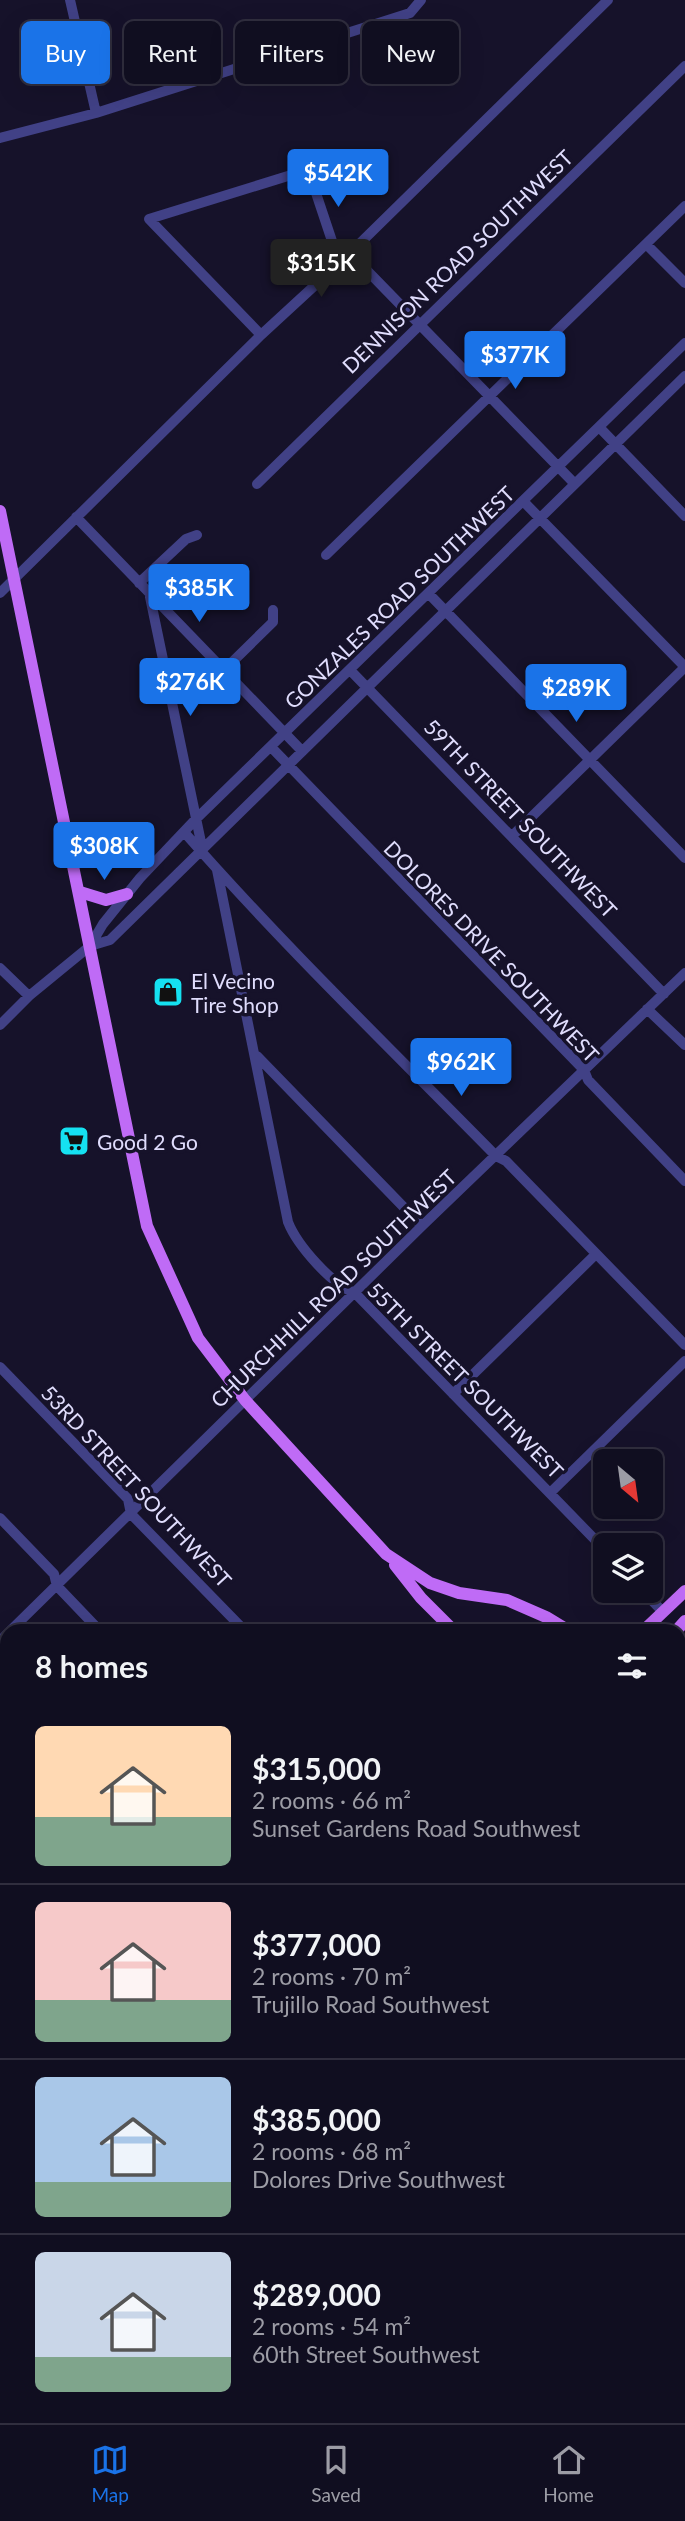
<!DOCTYPE html>
<meta charset="utf-8">
<style>
:root{--surface:#100e20;--page:#191729;--text:#f1f3f6;--muted:#9c9ca5;--line:#302e3e;--accent:#1a73e8}
body{margin:0;font-family:Lato,sans-serif;background:var(--page);color:var(--text);height:100vh;display:flex;flex-direction:column;font-size:26px;white-space:nowrap}
*{box-sizing:border-box;margin:0}
p{font-size:23px;color:var(--muted)}
.icon{flex:none;width:38px;height:38px;fill:none;stroke:currentColor;stroke-width:2;stroke-linecap:round;stroke-linejoin:round}
.map{position:relative;flex:1;overflow:hidden}
.panel{position:absolute;left:0px;top:1624px;width:686px;height:800px;display:flex;flex-direction:column;background:var(--surface);border-radius:21px 21px 0 0;box-shadow:0 7px 28px #0002,0 0 0 2px var(--line)}
.panel>*{flex:none}
.hud{position:absolute;left:21px;top:21px;width:644px;height:63px;display:flex;gap:14px}
.needle{width:46px;rotate:151deg}
.tools{position:absolute;left:593px;top:1449px;display:grid;gap:14px}
.tools a{display:grid;place-items:center;width:70px;height:70px;border-radius:10px;background:var(--surface);box-shadow:0 7px 28px #0002,0 0 0 2px var(--line);font-size:35px}
.price{position:absolute;translate:-50% -60px;padding:0 16px;border-radius:7px;background:var(--accent);color:#fff;font-size:23px;line-height:46px;filter:drop-shadow(0 2px 4px #0008)}
.price::after{content:'';position:absolute;left:50%;top:42px;width:21px;height:16px;margin-left:-10px;background:inherit;clip-path:polygon(0 0,100% 0,50% 100%)}
.price.current{background:#222;color:#fff}
ul{padding:0;list-style:none}
li{display:flex;align-items:center;gap:21px;height:175px;padding:0 35px}
li+li{border-top:2px solid var(--line)}
li span{display:grid;place-items:center;flex:none;width:196px;height:140px;border-radius:10px;color:#555}
li>.icon{margin-inline-start:auto}
span .icon{width:84px;height:84px;fill:#fffc;stroke-width:1}
li b{font-size:30px}
h2{display:flex;justify-content:space-between;align-items:center;height:84px;padding:0 35px;font-size:30px}
.chip{padding:0 24px;border-radius:10px;background:var(--surface);box-shadow:0 7px 28px #0002,0 0 0 2px var(--line);font-size:24px;line-height:63px}
.chip.current{background:var(--accent);color:#fff}
.dock{display:flex;justify-content:space-around;align-items:center;height:98px;border-top:2px solid var(--line);background:var(--surface);font-size:19px;color:var(--muted)}
.dock a{display:grid;justify-items:center;gap:4px}
.dock .current{color:var(--accent)}
.map>svg:first-child{display:block}
.lines{fill:none;stroke-linecap:round;stroke-linejoin:round}
.stream{stroke:#122a4e;stroke-width:2.5}
.minor{stroke:#414186;stroke-width:10}
.major{stroke:#bf6bf6;stroke-width:12}
.labels{text-anchor:middle;dominant-baseline:central;stroke-width:7;stroke-linejoin:round;paint-order:stroke}
.street-label{font-size:21px;fill:#e0ddfd;stroke:#16122a}
.poi-label{font-size:21px;fill:#e0ddfd;stroke:#16122a;text-anchor:start}
</style>
<div class="map">
<svg width="685" height="2423" viewBox="0 0 685 2423">
<rect width="100%" height="100%" fill="#16122a"/>
<g class="lines">
<path class="stream" d="M0,2011H7
M663,2417L666,2423"/>
<path class="minor" d="M70,0L96,113
M0,138L96,113L410,13L421,0
M646,244L685,283
M350,253L574,483
M261,335L149,219L304,171L314,187L339,262
M599,427L685,516
M257,484L685,66
M524,502L685,667
M76,517L302,751
M326,555L685,206
M139,583L186,539L197,535
M0,593L261,335L350,253L608,0
M429,594L685,858
M150,597L202,847
M350,670L664,994
M223,671L273,622V610
M271,747L584,1070L588,1080L685,1181
M184,832C283,945 391,1049 496,1156L506,1161L685,1345
M512,836L685,667
M217,870L288,1222C297,1245 332,1285 355,1293L606,1551
M90,946L110,940L685,376
M0,968L29,996
M647,1009L685,1045
M0,1025L29,996L90,946L103,924L140,878L195,820L685,343
M257,1056L422,1226
M0,1367L128,1499L131,1514L245,1631
M453,1394L596,1254
M550,1493L685,1361
M0,1518L54,1574L57,1586L100,1631
M643,1591L663,1612
M10,1631L422,1226L685,973
M0,1641L7,1634
M0,1680L7,1687
M679,1730L685,1736
M679,1846L685,1852
M679,2023L685,2018
M0,2100L7,2099
M679,2140L685,2137
M679,2292L685,2289
M679,2309L685,2319
M264,2423L277,2417
M453,2423L466,2417"/>
<path class="major" d="M0,511L147,1226L198,1338L245,1400L386,1554L430,1583L459,1593L507,1600L546,1617L569,1631
M80,892L106,900L127,894
M395,1565L421,1598L454,1631
M643,1631L685,1591
M676,1631L685,1621
M0,2259L7,2252
M0,2287L7,2279"/>
</g>
<defs>
<g id="shop-square" transform="scale(1.575)"><rect x="-9" y="-9" width="18" height="18" rx="4" fill="#15e1f1" stroke="#16122a"/><path d="M-5-2.5h2.3a2.7 3.5 0 0 1 5.4 0H5L5.5 6h-11ZM-1.5-2.5h3a1.5 2.3 0 0 0-3 0Z" fill="#111"/></g>
<g id="supermarket-square" transform="scale(1.575)"><rect x="-9" y="-9" width="18" height="18" rx="4" fill="#15e1f1" stroke="#16122a"/><path d="M-6-5.5h2.5l.6 2H6L4.5 2H-2.5L-4.4-4H-6ZM-1.5 3.2a1.3 1.3 0 1 0 .1 0ZM3 3.2a1.3 1.3 0 1 0 .1 0Z" fill="#111"/></g>
</defs>
<g fill-rule="evenodd">
<use href="#shop-square" x="168" y="992"/>
<use href="#supermarket-square" x="74" y="1141"/>
</g>
<g class="labels">
<g class="street-label">
<text transform="translate(457 261) rotate(-44)">DENNISON ROAD SOUTHWEST</text>
<text transform="translate(399 597) rotate(-44)">GONZALES ROAD SOUTHWEST</text>
<text transform="translate(521 818) rotate(46)">59TH STREET SOUTHWEST</text>
<text transform="translate(492 951) rotate(46)">DOLORES DRIVE SOUTHWEST</text>
<text transform="translate(333 1288) rotate(-44)">CHURCHHILL ROAD SOUTHWEST</text>
<text transform="translate(466 1380) rotate(45)">55TH STREET SOUTHWEST</text>
<text transform="translate(137 1486) rotate(47)">53RD STREET SOUTHWEST</text>
</g>
<g class="poi-label">
<text x="191" y="980">El Vecino<tspan x="191" dy="24">Tire Shop</tspan></text>
<text x="97" y="1141">Good 2 Go</text>
</g>
</g>
</svg>
<div class="tools">
<a><svg class="needle" viewBox="-14 -14 28 28"><path d="M0-13l5 13h-10z" fill="#e53935"/><path d="M0 13l5-13h-10z" fill="#9c9ca5"/></svg></a>
<a><svg class="icon" aria-label="layers" viewBox="0 0 24 24"><path d="M12 4l9 5-9 5-9-5zM3 14l9 5 9-5"/></svg></a>
</div>
<b class="price" style="left:338px;top:209px">$542K</b>
<b class="price current" style="left:321px;top:299px">$315K</b>
<b class="price" style="left:515px;top:391px">$377K</b>
<b class="price" style="left:199px;top:624px">$385K</b>
<b class="price" style="left:190px;top:718px">$276K</b>
<b class="price" style="left:576px;top:724px">$289K</b>
<b class="price" style="left:104px;top:882px">$308K</b>
<b class="price" style="left:461px;top:1098px">$962K</b>
<div class="hud">
<a class="chip current">Buy</a>
<a class="chip">Rent</a>
<a class="chip">Filters</a>
<a class="chip">New</a>
</div>
<section class="panel">
<h2>8 homes<svg class="icon" aria-label="filters" viewBox="0 0 24 24"><path d="M4 7h16M4 17h16"/><circle cx="9" cy="7" r="2"/><circle cx="15" cy="17" r="2"/></svg></h2>
<ul>
<li><span style="background:linear-gradient(#ffd9b3 65%,#7fa58c 0)"><svg class="icon" aria-label="home" viewBox="0 0 24 24"><path d="M3 11l9-7 9 7M6 9v11h12V9"/></svg></span><div><b>$315,000</b><p>2 rooms · 66 m²</p><p>Sunset Gardens Road Southwest</p></div></li>
<li><span style="background:linear-gradient(#f6c9c9 70%,#7fa58c 0)"><svg class="icon" aria-label="home" viewBox="0 0 24 24"><path d="M3 11l9-7 9 7M6 9v11h12V9"/></svg></span><div><b>$377,000</b><p>2 rooms · 70 m²</p><p>Trujillo Road Southwest</p></div></li>
<li><span style="background:linear-gradient(#a9c7e8 75%,#7fa58c 0)"><svg class="icon" aria-label="home" viewBox="0 0 24 24"><path d="M3 11l9-7 9 7M6 9v11h12V9"/></svg></span><div><b>$385,000</b><p>2 rooms · 68 m²</p><p>Dolores Drive Southwest</p></div></li>
<li><span style="background:linear-gradient(#c9d6e8 75%,#7fa58c 0)"><svg class="icon" aria-label="home" viewBox="0 0 24 24"><path d="M3 11l9-7 9 7M6 9v11h12V9"/></svg></span><div><b>$289,000</b><p>2 rooms · 54 m²</p><p>60th Street Southwest</p></div></li>
</ul>
</section>
</div>
<nav class="dock">
<a class="current"><svg class="icon" aria-label="map" viewBox="0 0 24 24"><path d="M3 6l6-2 6 2 6-2v14l-6 2-6-2-6 2zM9 4v14M15 6v14"/></svg>Map</a>
<a><svg class="icon" aria-label="saved" viewBox="0 0 24 24"><path d="M7 4h10v16l-5-4-5 4z"/></svg>Saved</a>
<a><svg class="icon" aria-label="home" viewBox="0 0 24 24"><path d="M3 11l9-7 9 7M6 9v11h12V9"/></svg>Home</a>
</nav>
